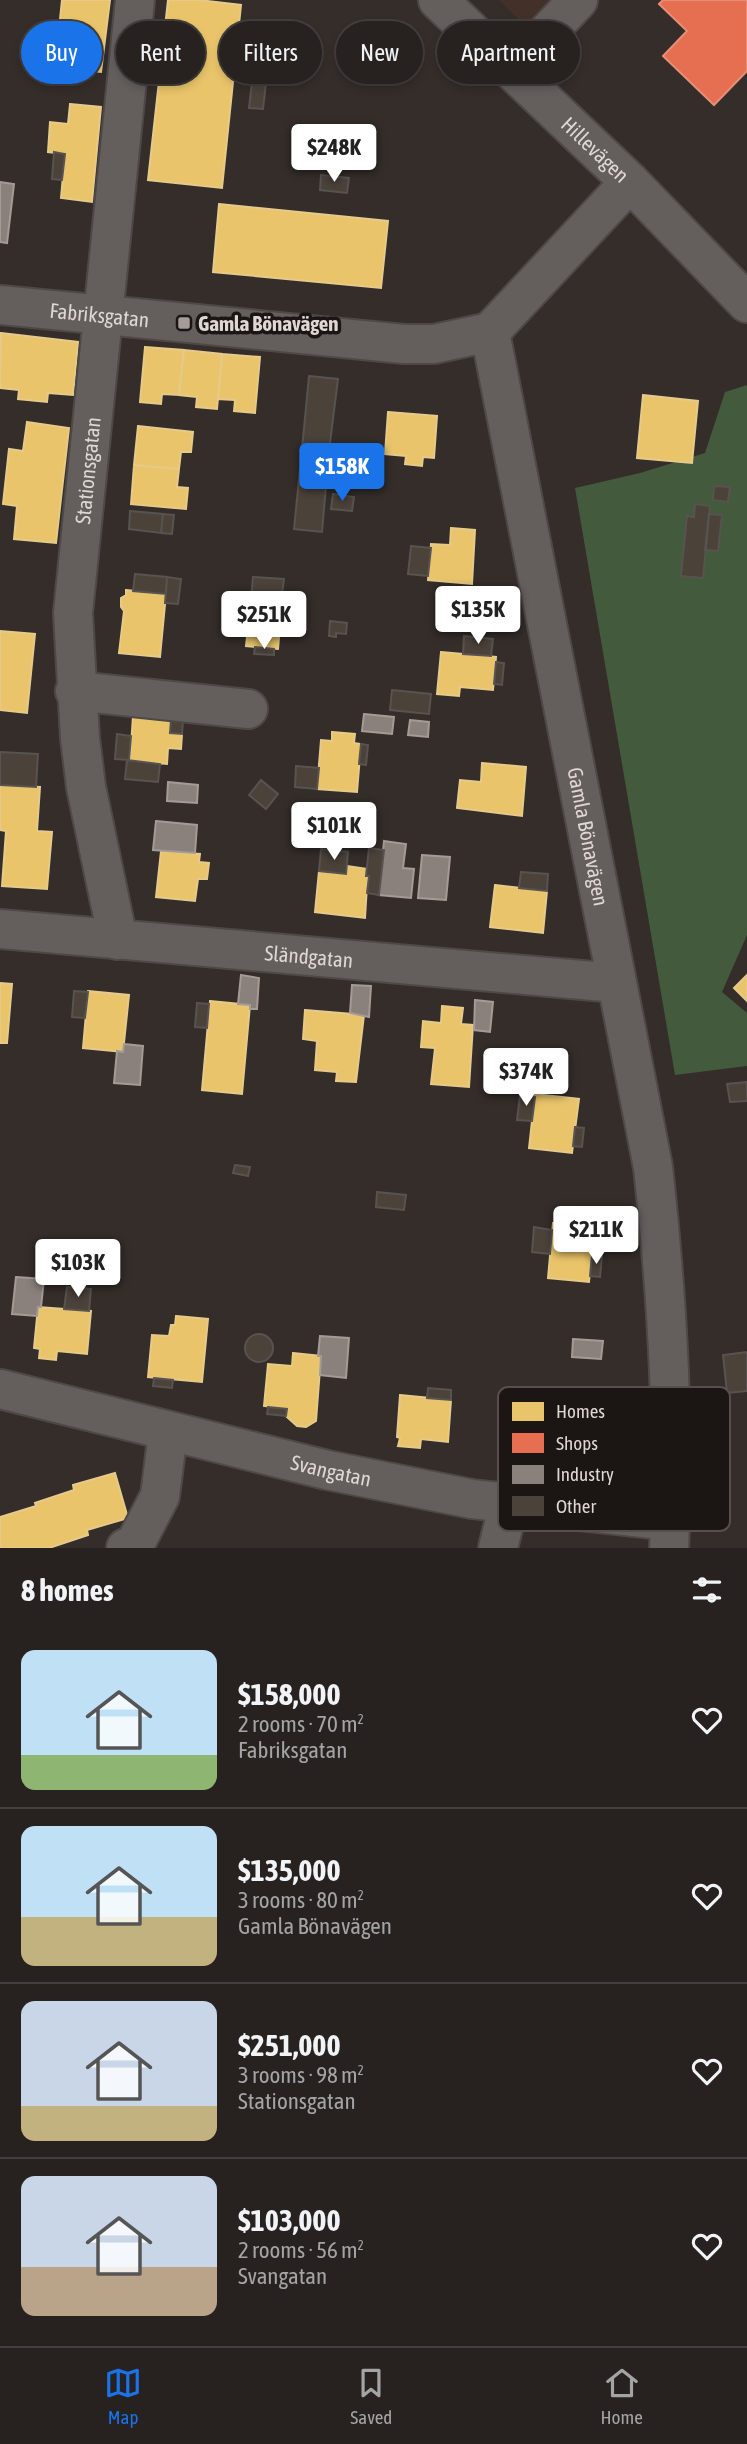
<!DOCTYPE html>
<meta charset="utf-8">
<style>
:root{--surface:#272220;--page:#332f2d;--text:#f1f3f6;--muted:#a4a4a5;--line:#433f3e;--accent:#1a73e8}
body{margin:0;font-family:"Asap Condensed",sans-serif;background:var(--page);color:var(--text);height:100vh;display:flex;flex-direction:column;font-size:26px;white-space:nowrap}
*{box-sizing:border-box;margin:0}
p{font-size:23px;color:var(--muted)}
.icon{flex:none;width:38px;height:38px;fill:none;stroke:currentColor;stroke-width:2;stroke-linecap:round;stroke-linejoin:round}
.map{position:relative;height:1548px;overflow:hidden}
.drawer{display:flex;flex-direction:column;background:var(--surface);flex:1}
.drawer>*{flex:none}
.hud{position:absolute;left:21px;top:21px;width:705px;height:63px;display:flex;gap:14px}
.price{position:absolute;translate:-50% -60px;padding:0 16px;border-radius:7px;background:#fff;color:#222;font-size:23px;line-height:46px;filter:drop-shadow(0 2px 4px #0008)}
.price::after{content:'';position:absolute;left:50%;top:42px;width:21px;height:16px;margin-left:-10px;background:inherit;clip-path:polygon(0 0,100% 0,50% 100%)}
.price.active{background:var(--accent);color:#fff}
ul{padding:0;list-style:none}
li{display:flex;align-items:center;gap:21px;height:175px;padding:0 21px}
li+li{border-top:2px solid var(--line)}
li span{display:grid;place-items:center;flex:none;width:196px;height:140px;border-radius:14px;color:#555}
li>.icon{margin-inline-start:auto}
span .icon{width:84px;height:84px;fill:#fffc;stroke-width:1}
li b{font-size:30px}
h2{display:flex;justify-content:space-between;align-items:center;height:84px;padding:0 21px;font-size:30px}
.tag{padding:0 24px;border-radius:32px;background:var(--surface);box-shadow:0 4px 10px #0003,0 0 0 2px var(--line);font-size:24px;line-height:63px}
.tag.active{background:var(--accent);color:#fff}
.tab-bar{display:flex;justify-content:space-around;align-items:center;height:98px;border-top:2px solid var(--line);background:var(--surface);font-size:19px;color:var(--muted)}
.tab-bar a{display:grid;justify-items:center;gap:4px}
.tab-bar .active{color:var(--accent)}
.map>svg:first-child{display:block}
.built{fill:#433129}
.green{fill:#445a3c}
.homes{fill:#e9c46a;stroke:#e6ca8a;stroke-width:2}
.shops{fill:#e76f51;stroke:#e58e78;stroke-width:2}
.industry{fill:#8a817c;stroke:#a49b96;stroke-width:2}
.building{fill:#4b423a;stroke:#585350;stroke-width:2}
.lines{fill:none;stroke-linecap:round;stroke-linejoin:round}
.minor-casing{stroke:#4e4846;stroke-width:42}
.minor{stroke:#645f5d;stroke-width:38}
.poi-dot{fill:#a39c98;stroke:#1b1513;stroke-width:2.5}
.labels{text-anchor:middle;dominant-baseline:central;stroke-width:7;stroke-linejoin:round;paint-order:stroke}
.street-label{font-size:21px;fill:#dfd7d3;stroke:#1b1513}
.poi-label{font-size:21px;font-weight:bold;fill:#dfd7d3;stroke:#1b1513;text-anchor:start}
.key{fill:#1b1513;stroke:#564f4d;stroke-width:2}
.key-label{font-size:19px;fill:#dfd7d3}
</style>
<div class="map">
<svg width="747" height="1548" viewBox="0 0 747 1548">
<rect width="100%" height="100%" fill="#342d2a"/>
<path class="built" d="M499,0H568L535,35Z"/>
<path class="green" d="M747,385V935L722,992L747,1013V1066L675,1075L575,488L640,473L705,453L725,392Z"/>
<path class="homes" d="M62,0H110L101,72L55,67Z
M168,0H199L241,5L222,188L148,180Z
M70,104L101,107L92,202L61,198L65,154L48,152L50,122L68,124Z
M219,204L388,221L381,288L213,272Z
M1,333L78,342L73,395L48,393L47,402L18,399L19,390L0,388Z
M145,347L184,350L179,395L162,394L161,404L140,402Z
M184,350L222,354L217,409L196,407L197,397L179,395Z
M222,354L260,357L255,413L234,411L235,400L218,399Z
M643,395L698,401L692,463L637,458Z
M388,412L437,416L434,458L423,457L422,466L405,464L406,456L385,454Z
M27,422L69,428L56,543L14,539L17,506L3,504L9,449L23,451Z
M138,426L193,432L191,452H181L179,469L134,465Z
M134,465L179,469L177,487L188,488L186,509L131,504Z
M451,528L475,530L472,584L428,580L431,544L450,545Z
M126,590L166,594L160,657L119,653L124,611L121,607V598L126,595Z
M251,599L282,602L278,649L246,646Z
M0,631L35,634L27,713L0,710Z
M441,652L496,657L493,690L460,687L459,696L437,694Z
M133,716L171,719L170,733L182,734L181,749L168,748L167,764L130,761Z
M332,732L355,734L354,743L361,744L357,792L317,789L321,740L332,741Z
M482,763L526,767L522,816L457,808L460,780L481,782Z
M0,785L40,787L37,831L52,832L47,889L2,886L6,831L0,830Z
M161,851L200,854L199,862L209,863L207,879H198L195,901L156,897Z
M347,866L368,869L365,918L315,912L319,871L346,874Z
M495,885L547,891L543,933L490,927Z
M747,975V1001L734,988Z
M0,983L12,984L7,1043H0Z
M88,991L129,995L123,1052L83,1048Z
M210,1001L250,1005L242,1094L202,1090Z
M442,1006L463,1008L461,1024L473,1025L469,1087L431,1084L435,1048L421,1047L423,1021L441,1023Z
M305,1010L364,1015L356,1082L336,1081L337,1072L315,1070L317,1041L303,1039Z
M535,1094L579,1099L572,1153L529,1148Z
M553,1223L594,1227L589,1282L548,1278Z
M38,1307L91,1311L87,1354L57,1351L56,1360L39,1358L40,1349L34,1348Z
M176,1316L208,1319L202,1382L148,1377L152,1335L169,1336L171,1325H175Z
M293,1353L321,1356L316,1421L306,1427L297,1426L286,1416L287,1409L264,1406L268,1364L292,1366Z
M400,1395L451,1400L448,1442L421,1439L420,1448L398,1446L400,1438L397,1437Z
M115,1473L128,1518L87,1530L88,1535L49,1548H0V1517L36,1506L35,1503L74,1490L73,1485Z"/>
<path class="shops" d="M663,0H747V71L714,105L663,56L687,31L659,4Z"/>
<path class="industry" d="M0,182L14,184L7,243L0,242Z
M466,591L497,594L495,611L465,608Z
M364,714L394,717L392,734L362,731Z
M410,720L429,722L428,737L408,735Z
M168,782L198,785L197,803L167,801Z
M156,821L197,825L195,853L153,850Z
M384,841L406,844L403,868L414,869L411,898L379,895Z
M422,855L450,857L446,900L418,898Z
M241,975L259,978L257,1009H250V1005L238,1004Z
M352,985L371,986L369,1017L350,1013Z
M475,1000L493,1002L490,1032L474,1030Z
M124,1044L143,1046L140,1085L114,1083L117,1051L123,1052Z
M16,1277L44,1279L41,1307H38L37,1316L12,1314Z
M320,1336L349,1338L346,1378L320,1375L321,1356H318Z
M573,1339L603,1341L601,1359L572,1357Z"/>
<path class="building" d="M252,82L266,83L263,109L249,108Z
M54,152L65,154L62,180L52,179Z
M321,175L349,178L347,193L320,190Z
M309,376L338,379L329,451L302,449Z
M302,449L329,451L322,532L294,529Z
M714,486L730,487L728,502L713,500Z
M333,494L354,497L352,511L331,509Z
M695,504L710,506L703,578L681,576L687,516L694,517Z
M130,511L163,514L161,533L129,529Z
M163,514L174,515L172,534L161,533Z
M709,514L722,515L718,551L705,550Z
M411,546L431,548L428,576L408,574Z
M135,574L167,577L166,594L133,591Z
M167,577L181,579L178,604L165,603Z
M253,577L284,579L281,602L251,599Z
M330,621L347,623L346,634L336,633V637L329,636Z
M464,636L493,639L491,656L463,654Z
M255,647L274,649V655L254,654Z
M496,662L504,663L502,685L494,684Z
M392,690L431,694L429,714L390,710Z
M171,719L183,721L182,734L170,733Z
M117,734L131,736L129,760L115,759Z
M361,744L368,745L366,765L359,764Z
M0,752L38,754L36,787L0,785Z
M127,760L160,764L158,782L125,779Z
M296,766L319,768L317,789L295,787Z
M261,780L278,794L266,809L249,795Z
M369,848L384,850L379,895L367,893L369,876H366Z
M321,849L348,852L346,874L319,871Z
M521,872L548,874L547,891L519,888Z
M74,991L88,992L85,1018L72,1017Z
M197,1003L209,1004L207,1028L195,1027Z
M747,1082V1101L730,1102L727,1084Z
M520,1095L535,1097L532,1121L517,1120Z
M575,1127L584,1128L582,1147L573,1146Z
M235,1165L250,1167L248,1176L233,1173Z
M377,1192L406,1195L404,1210L376,1207Z
M534,1227L552,1230L550,1254L532,1252Z
M592,1254L602,1256L600,1277L590,1276Z
M67,1287L91,1289L89,1311L64,1309Z
M245 1348a14 14 0 1 1 28 0a14 14 0 1 1-28 0Z
M747,1352V1391L727,1393L723,1355Z
M154,1378L173,1380L172,1388L153,1386Z
M428,1388L451,1390V1400L427,1398Z
M268,1407L287,1409L286,1416L267,1414Z"/>
<g class="lines">
<g class="minor-casing">
<g id="minor">
<path id="s1" d="M438,0L630,182L747,303"/>
<path d="M512,70L578,0"/>
<path id="s2" d="M0,305L404,344H434L490,332"/>
<path id="s3" d="M490,332L653,1167C667,1294 675,1421 669,1548"/>
<path d="M490,332L630,182"/>
<path d="M75,691L248,709"/>
<path id="s4" d="M0,929L616,983"/>
<path id="s5" d="M118,940L86,787L80,738L73,613L135,0"/>
<path id="s6" d="M0,1389L327,1470L472,1499L670,1521"/>
<path d="M126,1548L135,1544L160,1496L168,1432"/>
<path d="M498,1548L509,1503"/>
</g>
</g>
<use href="#minor" class="minor"/>
</g>
<rect class="poi-dot" x="177" y="316" width="14" height="14" rx="3.5"/>
<g class="labels">
<g class="street-label">
<text stroke="none"><textPath href="#s1" startOffset="217">Hillevägen</textPath></text>
<text stroke="none"><textPath href="#s2" startOffset="100">Fabriksgatan</textPath></text>
<text stroke="none"><textPath href="#s5" startOffset="474">Stationsgatan</textPath></text>
<text stroke="none"><textPath href="#s3" startOffset="514">Gamla Bönavägen</textPath></text>
<text stroke="none"><textPath href="#s4" startOffset="310">Sländgatan</textPath></text>
<text stroke="none"><textPath href="#s6" startOffset="341">Svangatan</textPath></text>
</g>
<g class="poi-label">
<text x="198" y="323">Gamla Bönavägen</text>
</g>
</g>
<rect x="498" y="1387" width="232" height="144" rx="10" class="key"/>
<rect x="512" y="1402" width="32" height="19" fill="#e9c46a"/>
<rect x="512" y="1433" width="32" height="20" fill="#e76f51"/>
<rect x="512" y="1465" width="32" height="19" fill="#8a817c"/>
<rect x="512" y="1496" width="32" height="20" fill="#4b423a"/>
<g class="key-label">
<text x="556" y="1418">Homes</text>
<text x="556" y="1450">Shops</text>
<text x="556" y="1481">Industry</text>
<text x="556" y="1513">Other</text>
</g>
</svg>
<b class="price" style="left:334px;top:184px">$248K</b>
<b class="price active" style="left:342px;top:503px">$158K</b>
<b class="price" style="left:478px;top:646px">$135K</b>
<b class="price" style="left:264px;top:651px">$251K</b>
<b class="price" style="left:334px;top:862px">$101K</b>
<b class="price" style="left:526px;top:1108px">$374K</b>
<b class="price" style="left:596px;top:1266px">$211K</b>
<b class="price" style="left:78px;top:1299px">$103K</b>
<div class="hud">
<a class="tag active">Buy</a>
<a class="tag">Rent</a>
<a class="tag">Filters</a>
<a class="tag">New</a>
<a class="tag">Apartment</a>
</div>
</div>
<section class="drawer">
<h2>8 homes<svg class="icon" aria-label="filters" viewBox="0 0 24 24"><path d="M4 7h16M4 17h16"/><circle cx="9" cy="7" r="2"/><circle cx="15" cy="17" r="2"/></svg></h2>
<ul>
<li><span style="background:linear-gradient(#bfe0f5 75%,#8fb573 0)"><svg class="icon" aria-label="home" viewBox="0 0 24 24"><path d="M3 11l9-7 9 7M6 9v11h12V9"/></svg></span><div><b>$158,000</b><p>2 rooms · 70 m²</p><p>Fabriksgatan</p></div><svg class="icon" aria-label="heart" viewBox="0 0 24 24"><path d="M12 20l-8-8c-3-5 5-10 8-4 3-6 11-1 8 4z"/></svg></li>
<li><span style="background:linear-gradient(#bfe0f5 65%,#c2b280 0)"><svg class="icon" aria-label="home" viewBox="0 0 24 24"><path d="M3 11l9-7 9 7M6 9v11h12V9"/></svg></span><div><b>$135,000</b><p>3 rooms · 80 m²</p><p>Gamla Bönavägen</p></div><svg class="icon" aria-label="heart" viewBox="0 0 24 24"><path d="M12 20l-8-8c-3-5 5-10 8-4 3-6 11-1 8 4z"/></svg></li>
<li><span style="background:linear-gradient(#c9d6e8 75%,#c2b280 0)"><svg class="icon" aria-label="home" viewBox="0 0 24 24"><path d="M3 11l9-7 9 7M6 9v11h12V9"/></svg></span><div><b>$251,000</b><p>3 rooms · 98 m²</p><p>Stationsgatan</p></div><svg class="icon" aria-label="heart" viewBox="0 0 24 24"><path d="M12 20l-8-8c-3-5 5-10 8-4 3-6 11-1 8 4z"/></svg></li>
<li><span style="background:linear-gradient(#c9d6e8 65%,#b9a48a 0)"><svg class="icon" aria-label="home" viewBox="0 0 24 24"><path d="M3 11l9-7 9 7M6 9v11h12V9"/></svg></span><div><b>$103,000</b><p>2 rooms · 56 m²</p><p>Svangatan</p></div><svg class="icon" aria-label="heart" viewBox="0 0 24 24"><path d="M12 20l-8-8c-3-5 5-10 8-4 3-6 11-1 8 4z"/></svg></li>
</ul>
</section>
<nav class="tab-bar">
<a class="active"><svg class="icon" aria-label="map" viewBox="0 0 24 24"><path d="M3 6l6-2 6 2 6-2v14l-6 2-6-2-6 2zM9 4v14M15 6v14"/></svg>Map</a>
<a><svg class="icon" aria-label="saved" viewBox="0 0 24 24"><path d="M7 4h10v16l-5-4-5 4z"/></svg>Saved</a>
<a><svg class="icon" aria-label="home" viewBox="0 0 24 24"><path d="M3 11l9-7 9 7M6 9v11h12V9"/></svg>Home</a>
</nav>
